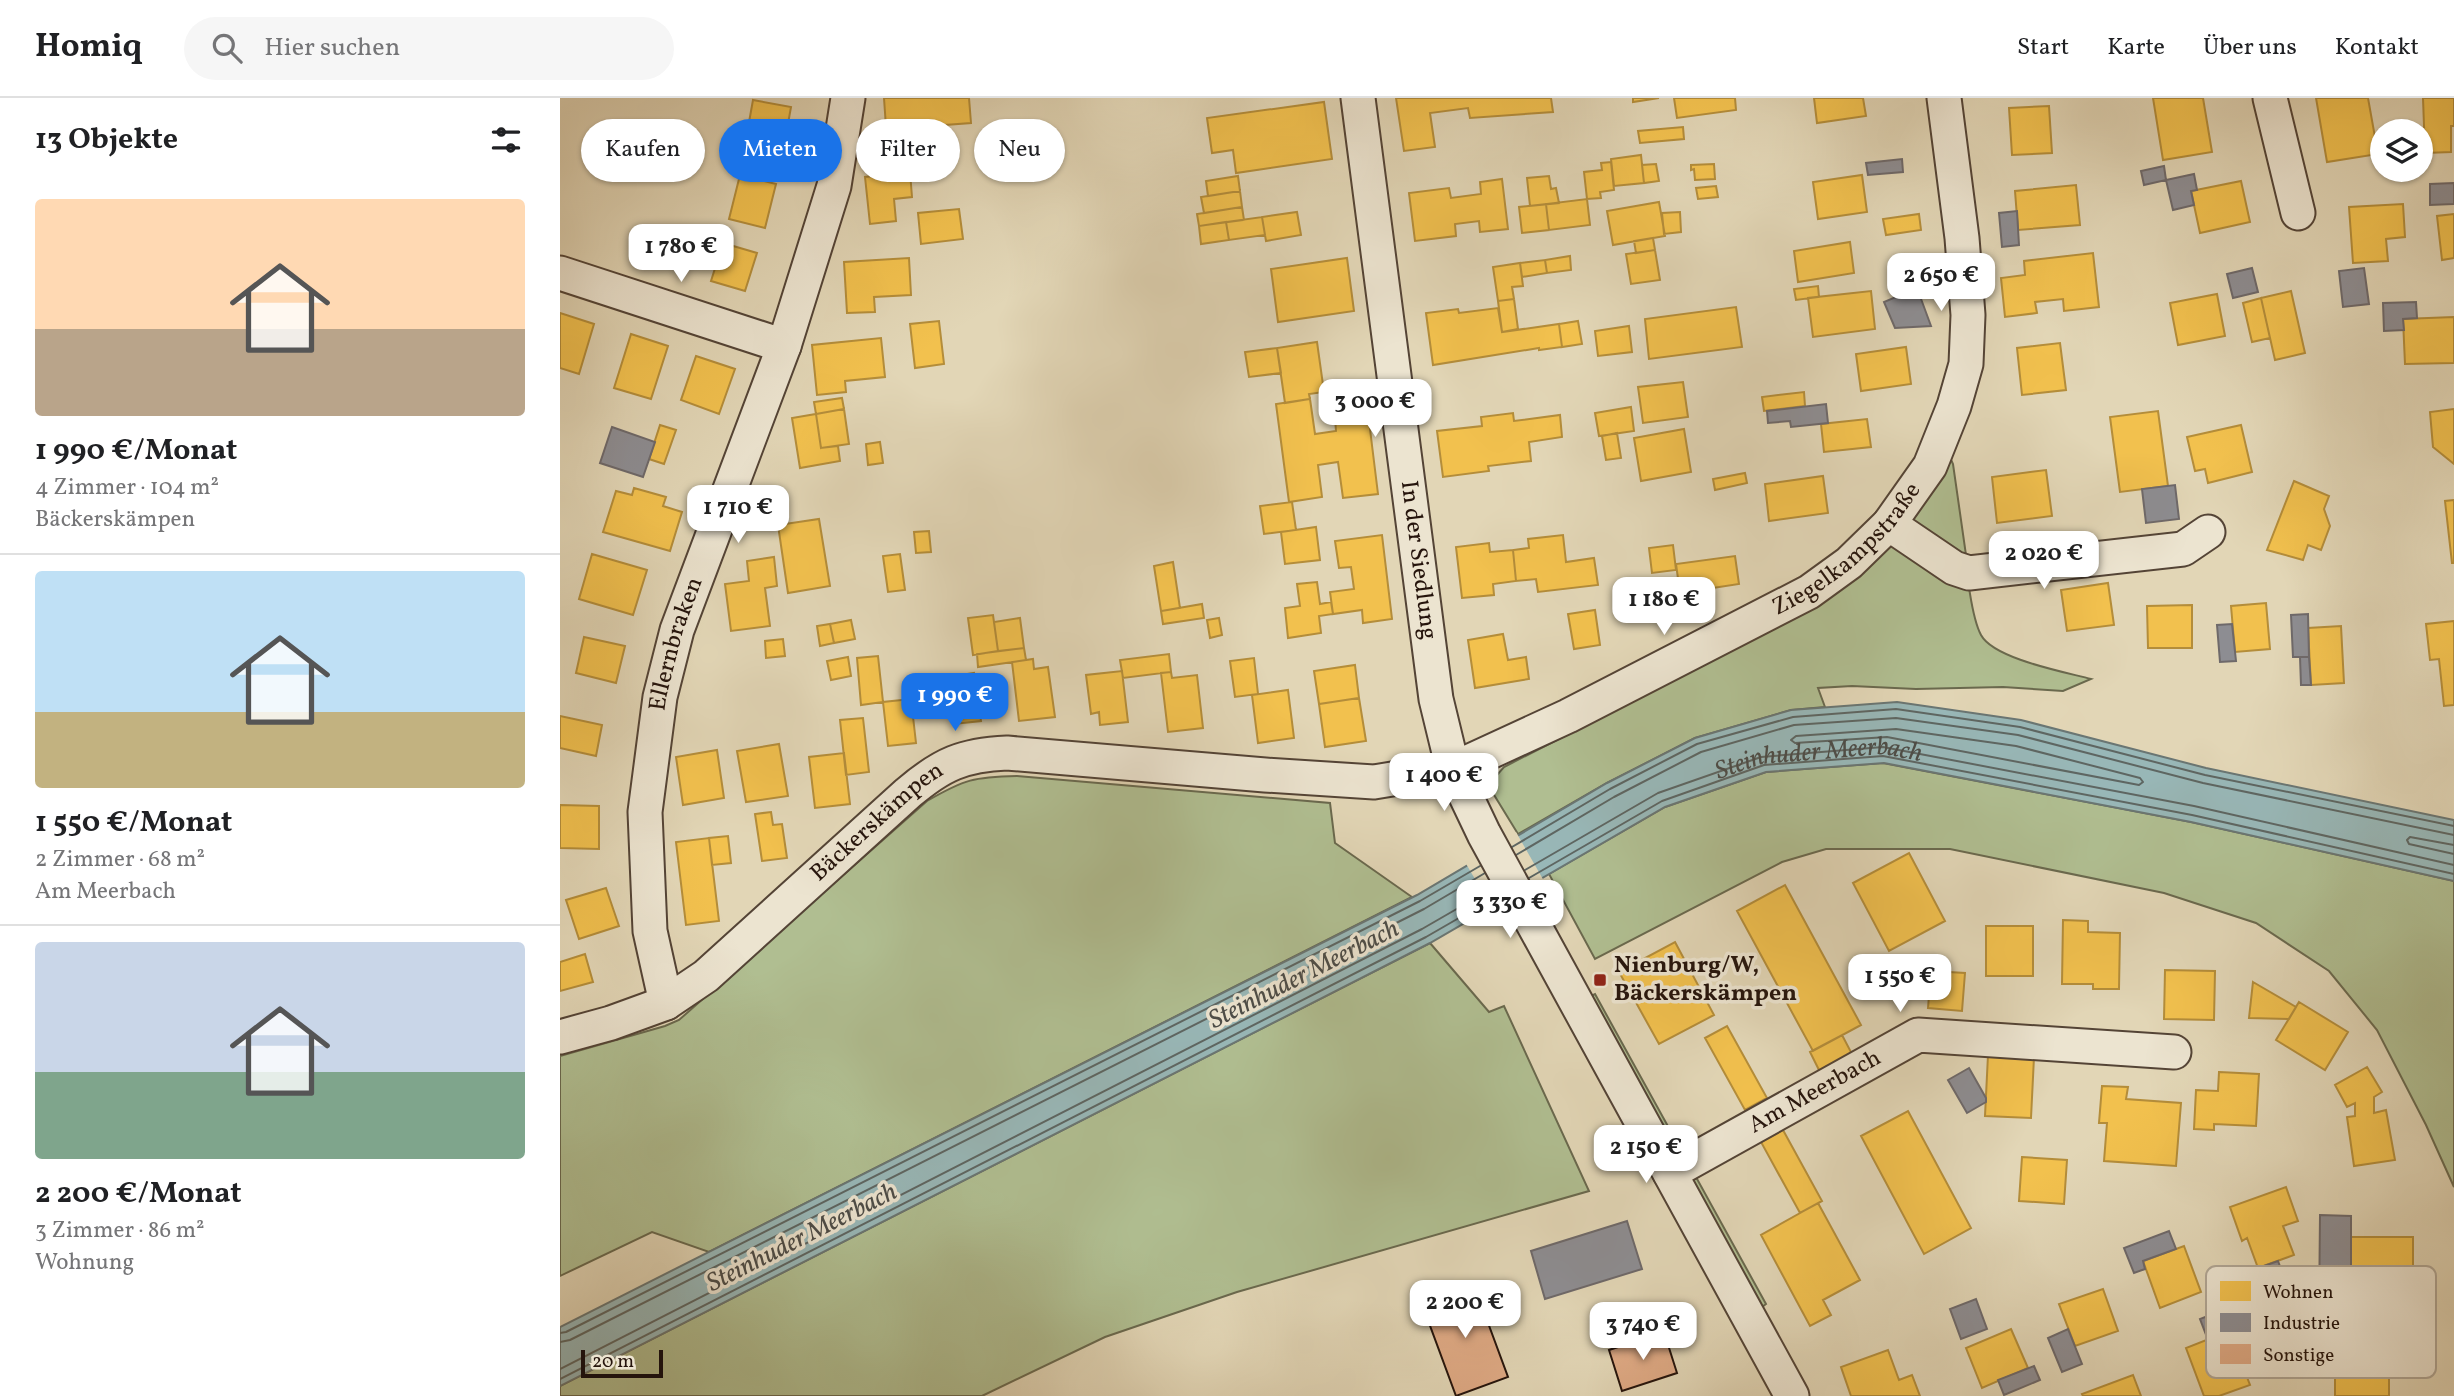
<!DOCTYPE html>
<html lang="de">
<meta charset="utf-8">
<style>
:root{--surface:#fff;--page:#f6f6f6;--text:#202124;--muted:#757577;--line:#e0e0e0;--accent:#1a73e8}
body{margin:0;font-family:Vollkorn,serif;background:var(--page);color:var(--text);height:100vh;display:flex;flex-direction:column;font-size:26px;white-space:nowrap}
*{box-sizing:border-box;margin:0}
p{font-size:23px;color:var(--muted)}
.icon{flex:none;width:38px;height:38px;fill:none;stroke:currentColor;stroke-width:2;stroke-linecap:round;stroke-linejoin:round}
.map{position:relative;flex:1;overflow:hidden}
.sheet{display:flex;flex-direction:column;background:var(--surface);width:560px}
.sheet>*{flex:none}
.guide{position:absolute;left:21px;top:21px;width:665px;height:63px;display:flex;gap:14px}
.tools{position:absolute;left:1810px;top:21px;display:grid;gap:14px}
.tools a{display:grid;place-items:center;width:63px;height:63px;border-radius:50%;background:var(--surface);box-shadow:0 2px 5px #0004;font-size:35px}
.scale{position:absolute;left:21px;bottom:18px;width:82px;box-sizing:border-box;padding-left:7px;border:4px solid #25140c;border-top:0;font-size:19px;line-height:24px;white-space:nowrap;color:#25140c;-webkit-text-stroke:5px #ece4d0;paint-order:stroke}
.price{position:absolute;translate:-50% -60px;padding:0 16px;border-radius:14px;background:#fff;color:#222;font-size:23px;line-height:46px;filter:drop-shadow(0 2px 4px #0008)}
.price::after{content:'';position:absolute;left:50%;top:42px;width:21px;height:16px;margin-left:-10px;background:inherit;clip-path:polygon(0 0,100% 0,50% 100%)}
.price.on{background:var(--accent);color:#fff}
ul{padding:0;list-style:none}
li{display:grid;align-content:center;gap:14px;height:371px;padding:0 35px}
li+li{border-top:2px solid var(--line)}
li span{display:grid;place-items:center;height:217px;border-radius:7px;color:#555}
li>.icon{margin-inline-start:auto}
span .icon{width:126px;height:126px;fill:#fffc;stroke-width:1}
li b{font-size:30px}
h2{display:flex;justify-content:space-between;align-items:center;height:84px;padding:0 35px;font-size:30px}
.chip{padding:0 24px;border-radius:32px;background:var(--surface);box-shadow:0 2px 5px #0004;font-size:24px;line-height:63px}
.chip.on{background:var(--accent);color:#fff}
header{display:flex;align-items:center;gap:42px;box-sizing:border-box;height:98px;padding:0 35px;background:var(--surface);border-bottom:2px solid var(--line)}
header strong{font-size:33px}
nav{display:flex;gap:38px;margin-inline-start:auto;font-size:24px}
.search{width:490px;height:63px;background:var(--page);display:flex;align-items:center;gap:18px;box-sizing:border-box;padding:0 24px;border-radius:38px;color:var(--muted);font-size:26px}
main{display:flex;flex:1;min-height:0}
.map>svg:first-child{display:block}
.green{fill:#b0be91;stroke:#6a694e;stroke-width:2}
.water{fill:#98b7b7;stroke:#6a7673;stroke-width:2}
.pier{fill:#e2d6b6}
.homes{fill:#f2c14e;stroke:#b48d3a;stroke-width:2}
.industry{fill:#8d8d92;stroke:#6e696a;stroke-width:2}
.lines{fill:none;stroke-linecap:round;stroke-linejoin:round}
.shore{stroke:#5e6662;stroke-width:2}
.building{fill:#dfaa85;stroke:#25140c;stroke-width:2}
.minor-casing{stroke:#544436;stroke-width:37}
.minor{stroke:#ece4d0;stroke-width:33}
.poi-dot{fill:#8f2418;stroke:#ece4d0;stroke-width:2.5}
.labels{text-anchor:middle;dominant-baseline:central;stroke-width:7;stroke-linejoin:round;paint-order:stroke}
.street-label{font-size:24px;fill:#25140c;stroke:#ece4d0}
.poi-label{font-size:24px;font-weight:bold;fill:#25140c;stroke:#ece4d0;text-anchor:start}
.water-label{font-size:26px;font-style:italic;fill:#4d4d48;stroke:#ece4d0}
.key{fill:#ece4d0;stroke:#b0a695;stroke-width:2}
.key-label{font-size:19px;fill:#25140c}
</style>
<header>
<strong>Homiq</strong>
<div class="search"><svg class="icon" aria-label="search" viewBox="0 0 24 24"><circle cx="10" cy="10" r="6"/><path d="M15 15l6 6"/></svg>Hier suchen</div>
<nav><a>Start</a><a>Karte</a><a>Über uns</a><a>Kontakt</a></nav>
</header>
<main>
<section class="sheet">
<h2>13 Objekte<svg class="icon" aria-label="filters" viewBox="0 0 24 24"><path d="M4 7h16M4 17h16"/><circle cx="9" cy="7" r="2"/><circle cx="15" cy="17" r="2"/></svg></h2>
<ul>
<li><span style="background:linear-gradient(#ffd9b3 60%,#b9a48a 0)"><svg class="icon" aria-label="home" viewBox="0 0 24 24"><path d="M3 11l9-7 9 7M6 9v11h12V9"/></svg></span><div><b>1 990 €/Monat</b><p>4 Zimmer · 104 m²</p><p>Bäckerskämpen</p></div></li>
<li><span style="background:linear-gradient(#bfe0f5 65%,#c2b280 0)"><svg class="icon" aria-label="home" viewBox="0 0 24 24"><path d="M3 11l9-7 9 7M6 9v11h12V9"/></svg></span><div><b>1 550 €/Monat</b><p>2 Zimmer · 68 m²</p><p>Am Meerbach</p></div></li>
<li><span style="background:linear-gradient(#c9d6e8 60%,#7fa58c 0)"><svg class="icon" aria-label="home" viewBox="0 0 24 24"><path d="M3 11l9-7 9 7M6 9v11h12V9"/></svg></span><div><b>2 200 €/Monat</b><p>3 Zimmer · 86 m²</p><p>Wohnung</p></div></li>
</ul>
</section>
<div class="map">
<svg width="1894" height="1298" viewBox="0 0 1894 1298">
<rect width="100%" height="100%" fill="#e2d6b6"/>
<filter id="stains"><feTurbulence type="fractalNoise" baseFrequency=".00286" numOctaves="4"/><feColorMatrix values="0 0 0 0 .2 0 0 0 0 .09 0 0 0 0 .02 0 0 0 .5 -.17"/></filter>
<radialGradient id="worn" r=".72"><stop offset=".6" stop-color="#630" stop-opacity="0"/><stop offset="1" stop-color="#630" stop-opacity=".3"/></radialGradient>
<path class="green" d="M1388,355L1393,366L1407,464L1350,423Z
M1330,443L1408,484C1411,500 1413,522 1421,537C1434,561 1505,574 1531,581L1503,593L1443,589L1356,591L1292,588L1258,590L1265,609L1231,612L1135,640L1047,685L958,736L928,687L944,669L1116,581Z
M1323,665L1631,724L1894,783V1089L1866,1027L1817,932L1769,873L1696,825L1604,795L1390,751H1266L1222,764L1035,861L989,776L1105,709L1206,674Z
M457,678L770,705L775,745L852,799L149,1154L92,1134L0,1178V958L105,928L119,922L367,703C405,681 414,679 457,678Z
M870,845L929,914L944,908L1029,1093L677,1194L545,1239L422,1298H0V1288Z
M1035,896L1206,1206L1202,1209L1031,898Z"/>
<path class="water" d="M1337,604L1461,622L1646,670L1894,722V783L1631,724L1324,665L1206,674L1105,709L870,845L0,1288V1229L857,797L1047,685L1135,640L1231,612Z"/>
<path class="pier" d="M956,734L984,783L933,812L905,764Z"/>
<path class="homes" d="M324,0H409L411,25L385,27L386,43L350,46L348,27L326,29Z
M836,0H991L993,14L910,20L908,10L870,15L875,49L844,53Z
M1073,0H1099L1073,4Z
M1114,0H1175L1176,12L1117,20Z
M1254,0H1303L1306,18L1257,25Z
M1593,0H1643L1652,54L1603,62Z
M1756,0H1808L1818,56L1767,64Z
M1863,0H1894V28H1891V54L1865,55Z
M193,2L231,9L222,59L184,52Z
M764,4L772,61L676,75L673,52L652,55L647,20Z
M1489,8L1492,55L1452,57L1449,10Z
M1123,29L1124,41L1080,45L1078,33Z
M1081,57L1084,85L1054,88L1051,61Z
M1051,64L1054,92L1040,94L1041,100L1027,101L1024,74L1042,72L1041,65Z
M1096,66L1099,83L1084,85L1082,67Z
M1154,66L1155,81L1135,82L1134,71L1131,72V67Z
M350,74L352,99L334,101L336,123L310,126L305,79Z
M180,77L216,86L205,130L169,121Z
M1302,77L1307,114L1258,121L1253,84Z
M678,78L680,93L648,98L646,83Z
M989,78L991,91L996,90L999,105L970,108L967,80Z
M942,81L948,131L920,134L919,123L895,126L896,138L855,143L849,95L889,90L891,100L921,96L920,84Z
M1681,83L1690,124L1640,135L1631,93Z
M1516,87L1520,127L1458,132L1455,93Z
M1156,88L1158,99L1138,101L1136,90Z
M680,93L682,109L644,115L641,99Z
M1027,101L1030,127L989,132L986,106Z
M1099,104L1105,138L1053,147L1047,113Z
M986,106L989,132L962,135L959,109Z
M1843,106L1845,139L1826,141L1828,163L1793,165L1789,109Z
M682,109L684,122L639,128L637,116Z
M399,111L403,141L361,146L358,115Z
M737,114L741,137L706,143L702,119Z
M1120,114L1121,134L1104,136L1102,115Z
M1359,116L1361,132L1326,137L1323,121Z
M1894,116V160L1882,162L1877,118Z
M702,119L705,137L669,142L666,124Z
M666,124L669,142L641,146L639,128Z
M1093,140L1095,152L1076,155L1074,143Z
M1290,144L1294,175L1238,184L1234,153Z
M163,145L197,155L185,193L151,183Z
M1095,152L1100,182L1071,186L1066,156Z
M1533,155L1539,209L1504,213L1503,201L1475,204L1477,215L1445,219L1441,180L1465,177L1464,163Z
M1010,158L1011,172L987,175L985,162Z
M349,160L351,197L314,199L315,214L287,215L284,164Z
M787,160L794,213L718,224L711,171Z
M985,162L987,175L962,179L960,165Z
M960,165L963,188L952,189L954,201L938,203L933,169Z
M1258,188L1259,199L1236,202L1234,191Z
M1311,193L1315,231L1253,239L1248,200Z
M1731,193L1745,255L1715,262L1701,200Z
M1657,196L1665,238L1618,247L1610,205Z
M1701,200L1710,240L1692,244L1683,205Z
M954,201L958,231L942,234L938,203Z
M1176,209L1182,249L1089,261L1085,221Z
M938,210L942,234L999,226L1002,249L979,252V250L873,267L866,215L898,211L899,215Z
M0,215L34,226L19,276L0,270Z
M1894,219V265L1845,266L1843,221Z
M379,223L384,266L355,270L350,226Z
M1018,223L1022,246L1002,249L999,226Z
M1069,228L1072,254L1038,258L1035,233Z
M71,236L108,248L91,301L54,290Z
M321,240L325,279L285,283L286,294L257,297L252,247Z
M757,244L764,294L749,296L750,301L725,305L717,250Z
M1500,245L1506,292L1462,297L1457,250Z
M1346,249L1351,286L1301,293L1296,256Z
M717,250L721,275L689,279L685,254Z
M136,258L175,271L159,316L121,302Z
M1123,284L1128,319L1083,325L1078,289Z
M1244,294L1245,308L1204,313L1202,299Z
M282,300L284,311L256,316L254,304Z
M750,301L755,336L776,333L775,320L808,315L818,396L783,400L778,364L758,367L762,399L729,404L716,306Z
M1071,309L1074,333L1039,338L1035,315Z
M284,311L289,346L261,350L256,316Z
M1894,311V366L1873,349L1870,314Z
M1598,313L1608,388L1560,394L1550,319Z
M953,315L954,323L1000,317L1002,339L969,344L971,363L928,368L929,373L883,379L877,333L922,328L921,319Z
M256,316L261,350L278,348L280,363L240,370L232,320Z
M1307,321L1311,349L1264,354L1261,326Z
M100,327L116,332L104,366L89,361Z
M1681,327L1692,374L1648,385L1645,371L1635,373L1627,339Z
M1124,331L1131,374L1081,383L1074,340Z
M1057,335L1061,360L1046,362L1042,338Z
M320,344L323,365L308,367L306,346Z
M1486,372L1492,418L1437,425L1432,379Z
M1185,375L1187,385L1155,392L1153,381Z
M1263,378L1268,415L1209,423L1205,386Z
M1734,383L1769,398L1764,411L1770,428L1761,452L1748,447L1743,462L1707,452Z
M74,390L106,399L103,408L122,414L110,453L43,434L56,393L72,397Z
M1894,402V465H1892L1885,403Z
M732,404L736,432L704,436L700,408Z
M259,421L270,488L228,495L218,427Z
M756,429L760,462L725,466L721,434Z
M369,433L371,454L356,455L354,434Z
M822,437L832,521L803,525L802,512L773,516L770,494L794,491L791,469L779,470L775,443Z
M1003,437L1006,464L1034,460L1038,487L978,494L976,481L956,483L953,452L969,450L968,441Z
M929,445L930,454L953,452L956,483L933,486L934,497L902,500L896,449Z
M1113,447L1116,472L1092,475L1089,450Z
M32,456L87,472L73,517L19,501Z
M340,456L345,492L328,494L323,458Z
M1175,458L1179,486L1120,495L1116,466Z
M214,459L217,488L205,490L210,528L171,533L165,486L189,483L187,463Z
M613,464L620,510L601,513L594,468Z
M757,484L760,506L771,504L773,516L759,518L761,535L728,540L725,510L740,508L737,486Z
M1548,485L1554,527L1507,533L1501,492Z
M1706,505L1710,551L1675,554L1671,508Z
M642,506L644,520L603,526L601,513Z
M1632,507V550H1588L1587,508Z
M1035,512L1040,547L1014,551L1008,516Z
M433,517L438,553L413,557L408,520Z
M460,520L464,550L438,553L434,524Z
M659,520L662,537L650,540L647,522Z
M291,522L295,541L274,545L270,526Z
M1894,523V607L1884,608L1879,561L1870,562L1866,526Z
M270,526L274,545L260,548L257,528Z
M1781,528L1784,585L1751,587L1748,530Z
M943,536L948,562L966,559L969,581L915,590L908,542Z
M24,539L65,548L56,585L16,575Z
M223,541L225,558L206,560L205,543Z
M464,550L466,562L418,569L417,556Z
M609,556L611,574L563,580L560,562Z
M318,558L323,604L301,607L297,560Z
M288,559L291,578L271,582L267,563Z
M694,560L698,596L675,599L670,563Z
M473,561L474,571L488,569L495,619L459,623L452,564Z
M795,567L799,600L759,606L754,573Z
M562,573L568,624L540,627L539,614L531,616L526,577Z
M611,574L612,580L637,577L643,630L608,634L601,575Z
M414,575L421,623L394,626L392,615L385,616L382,594L390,593L388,579Z
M728,592L734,640L698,645L692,597Z
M799,600L806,643L765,649L759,606Z
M351,601L356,645L328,648L323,604Z
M0,618L42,627L36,658L0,650Z
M303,620L309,674L286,677L280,622Z
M219,646L228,698L186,704L177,653Z
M157,652L164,700L123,707L116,659Z
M284,655L290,706L255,710L249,659Z
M0,707L39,708V751L0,750Z
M211,714L213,727L222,726L227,760L202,763L195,716Z
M168,738L171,765L152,767L149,740Z
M149,740L159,823L126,827L116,744Z
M1349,755L1385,823L1329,853L1293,785Z
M1225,787L1301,927L1253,953L1177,813Z
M46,790L59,828L19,841L6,802Z
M1503,822L1528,823V834L1560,835L1559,891H1533V886H1502Z
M1426,828H1473V878H1426Z
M1115,844L1154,917L1099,946L1059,874Z
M25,856L33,884L0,893V864Z
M1605,872L1655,873L1654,922L1604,921Z
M1371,873L1405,875L1402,913L1368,910Z
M1693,884L1736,909L1729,921L1689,920Z
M1739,904L1788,934L1765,972L1716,942Z
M1167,928L1207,1000L1185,1012L1145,940Z
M1282,937L1292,956L1260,974L1250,954Z
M1428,957L1474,959L1471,1020L1425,1018Z
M1807,969L1822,994L1814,999V1015L1826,1012L1835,1062L1794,1068L1787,1019L1795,1018V1005L1787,1009L1775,987Z
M1659,974L1699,976L1696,1028L1654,1026V1032L1634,1031L1636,992L1658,993Z
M1542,988L1568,989L1566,1001L1621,1005L1616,1068L1544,1063L1547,1025H1539Z
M1348,1013L1411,1130L1364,1156L1301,1038Z
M1223,1032L1262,1103L1240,1115L1201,1044Z
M1462,1059L1507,1062L1504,1106L1459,1103Z
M1726,1089L1738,1123L1723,1128L1734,1157L1698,1170L1687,1140L1682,1143L1670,1109Z
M1258,1105L1300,1182L1263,1202L1271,1217L1250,1228L1201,1137Z
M1791,1139H1853V1204H1791Z
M1624,1148L1641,1194L1600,1210L1583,1163Z
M1543,1191L1558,1233L1515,1248L1499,1206Z
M1451,1231L1468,1270L1422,1290L1406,1250Z
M1669,1233L1690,1287L1659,1298H1644L1626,1250Z
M1328,1252L1339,1282L1352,1277L1360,1298H1291L1281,1269Z
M1775,1252H1829V1298H1775Z
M1573,1277L1581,1298H1523L1522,1296Z"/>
<path class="industry" d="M1342,61L1343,74L1308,77L1306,65Z
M1604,68L1606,82L1584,87L1581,73Z
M1634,76L1637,92L1631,93L1634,107L1613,112L1606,82Z
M1894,85V106L1870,107V86Z
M1457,113L1459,147L1442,149L1439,115Z
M1692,170L1698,194L1673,200L1667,176Z
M1804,170L1809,206L1783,209L1779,173Z
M1357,190L1371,228L1335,230L1324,204Z
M1856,204L1857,220L1843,221L1844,232L1824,233L1823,205Z
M1266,306L1268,325L1231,329L1230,323L1208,325L1207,313Z
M52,329L95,344L83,379L40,365Z
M1615,387L1619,421L1586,425L1582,391Z
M1748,516L1749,559H1733L1731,517Z
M1672,526L1676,563L1660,564L1657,527Z
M1740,559H1749L1751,587H1741Z
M1409,970L1426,1000V1004L1407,1015L1388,982Z
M1760,1117L1791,1118V1204H1804V1218L1759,1217Z
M1067,1123L1082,1171L985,1201L971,1153Z
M1609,1133L1616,1151L1583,1163L1585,1171L1574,1175L1564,1150Z
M1718,1163L1727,1187L1691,1200L1686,1188L1699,1183L1695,1171Z
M1416,1201L1427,1231L1401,1241L1390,1211Z
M1675,1207L1683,1227L1648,1242L1640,1221Z
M1508,1231L1522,1266L1502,1274L1488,1240Z
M1474,1268L1480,1282L1444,1297L1438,1282Z"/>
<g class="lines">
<g class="shore">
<path d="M1336,631L1456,648L1580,680L1583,684L1579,687L1327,639L1235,645L1231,642L1236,638Z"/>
<path d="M1894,747L1850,739L1847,742L1849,746L1894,756"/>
<path d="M952,749L1050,691L1137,646L1233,619L1336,611L1460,629L1645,677L1894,728"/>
<path d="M956,757L1054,699L1141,654L1234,627L1336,620L1458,637L1643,685L1894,737"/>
<path id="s1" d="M965,772L1098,695L1201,659L1323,649L1634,708L1894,767"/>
<path d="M969,780L1102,703L1204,667L1323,658L1632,717L1894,776"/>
<path d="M0,1235L6,1234L860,803L920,768"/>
<path d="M0,1244L10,1242L864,811L925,775"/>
<path d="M0,1271L862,831L933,790"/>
<path d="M0,1281L866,839L937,798"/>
</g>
</g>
<path class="building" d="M914,1187L948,1279L896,1298L862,1206Z
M1104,1234L1117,1275L1062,1293L1049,1252Z"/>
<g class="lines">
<g class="minor-casing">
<g id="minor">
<path id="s2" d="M798,0L876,601L893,671L924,736L1232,1298"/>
<path d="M1710,0L1738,115"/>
<path d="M0,175L224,248"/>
<path d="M1329,426L1394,470L1409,475L1623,451L1648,434"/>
<path id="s3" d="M106,905L90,833L85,714L100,599L117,532L224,248L274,88L288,0"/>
<path id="s4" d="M0,939L51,925L106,905L146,878L348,695C382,666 403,657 447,655L705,677L814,684L893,671L1008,618L1249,494L1289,465L1329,426L1370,368L1394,308L1406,266L1408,217L1402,140L1384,0"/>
<path id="s5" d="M1110,1075L1358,937L1614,954"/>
</g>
</g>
<use href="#minor" class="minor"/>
</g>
<rect class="poi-dot" x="1033" y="875" width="14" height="14" rx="3.5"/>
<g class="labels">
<g class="street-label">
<text stroke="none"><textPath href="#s4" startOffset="1444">Ziegelkampstraße</textPath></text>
<text stroke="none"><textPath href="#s2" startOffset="466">In der Siedlung</textPath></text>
<text stroke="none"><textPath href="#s3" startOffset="364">Ellernbraken</textPath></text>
<text stroke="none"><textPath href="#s4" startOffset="390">Bäckerskämpen</textPath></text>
<text stroke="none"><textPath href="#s5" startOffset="166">Am Meerbach</textPath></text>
</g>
<g class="poi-label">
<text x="1054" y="868">Nienburg/W,<tspan x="1054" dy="28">Bäckerskämpen</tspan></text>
</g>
<g class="water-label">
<text stroke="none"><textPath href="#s1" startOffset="320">Steinhuder Meerbach</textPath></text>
<text transform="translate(744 877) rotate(-27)">Steinhuder Meerbach</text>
<text transform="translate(242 1140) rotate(-27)">Steinhuder Meerbach</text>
</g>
</g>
<rect x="1646" y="1168" width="230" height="112" rx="10" class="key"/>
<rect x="1660" y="1183" width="31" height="20" fill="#f2c14e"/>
<rect x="1660" y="1215" width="31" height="19" fill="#8d8d92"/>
<rect x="1660" y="1246" width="31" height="20" fill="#dfaa85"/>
<g class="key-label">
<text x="1703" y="1200">Wohnen</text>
<text x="1703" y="1231">Industrie</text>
<text x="1703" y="1263">Sonstige</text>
</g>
<rect width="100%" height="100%" filter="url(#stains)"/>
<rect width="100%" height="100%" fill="url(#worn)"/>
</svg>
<div class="tools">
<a><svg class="icon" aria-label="layers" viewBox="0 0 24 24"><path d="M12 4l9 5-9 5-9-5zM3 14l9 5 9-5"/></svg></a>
</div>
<div class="scale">20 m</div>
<b class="price" style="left:121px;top:186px">1 780 €</b>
<b class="price" style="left:1381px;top:215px">2 650 €</b>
<b class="price" style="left:815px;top:341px">3 000 €</b>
<b class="price" style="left:178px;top:447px">1 710 €</b>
<b class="price" style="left:1484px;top:493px">2 020 €</b>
<b class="price" style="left:1104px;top:539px">1 180 €</b>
<b class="price on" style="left:395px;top:635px">1 990 €</b>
<b class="price" style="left:884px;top:715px">1 400 €</b>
<b class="price" style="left:950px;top:842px">3 330 €</b>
<b class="price" style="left:1340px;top:916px">1 550 €</b>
<b class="price" style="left:1086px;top:1087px">2 150 €</b>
<b class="price" style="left:905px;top:1242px">2 200 €</b>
<b class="price" style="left:1083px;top:1264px">3 740 €</b>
<div class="guide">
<a class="chip">Kaufen</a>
<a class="chip on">Mieten</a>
<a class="chip">Filter</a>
<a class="chip">Neu</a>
</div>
</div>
</main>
